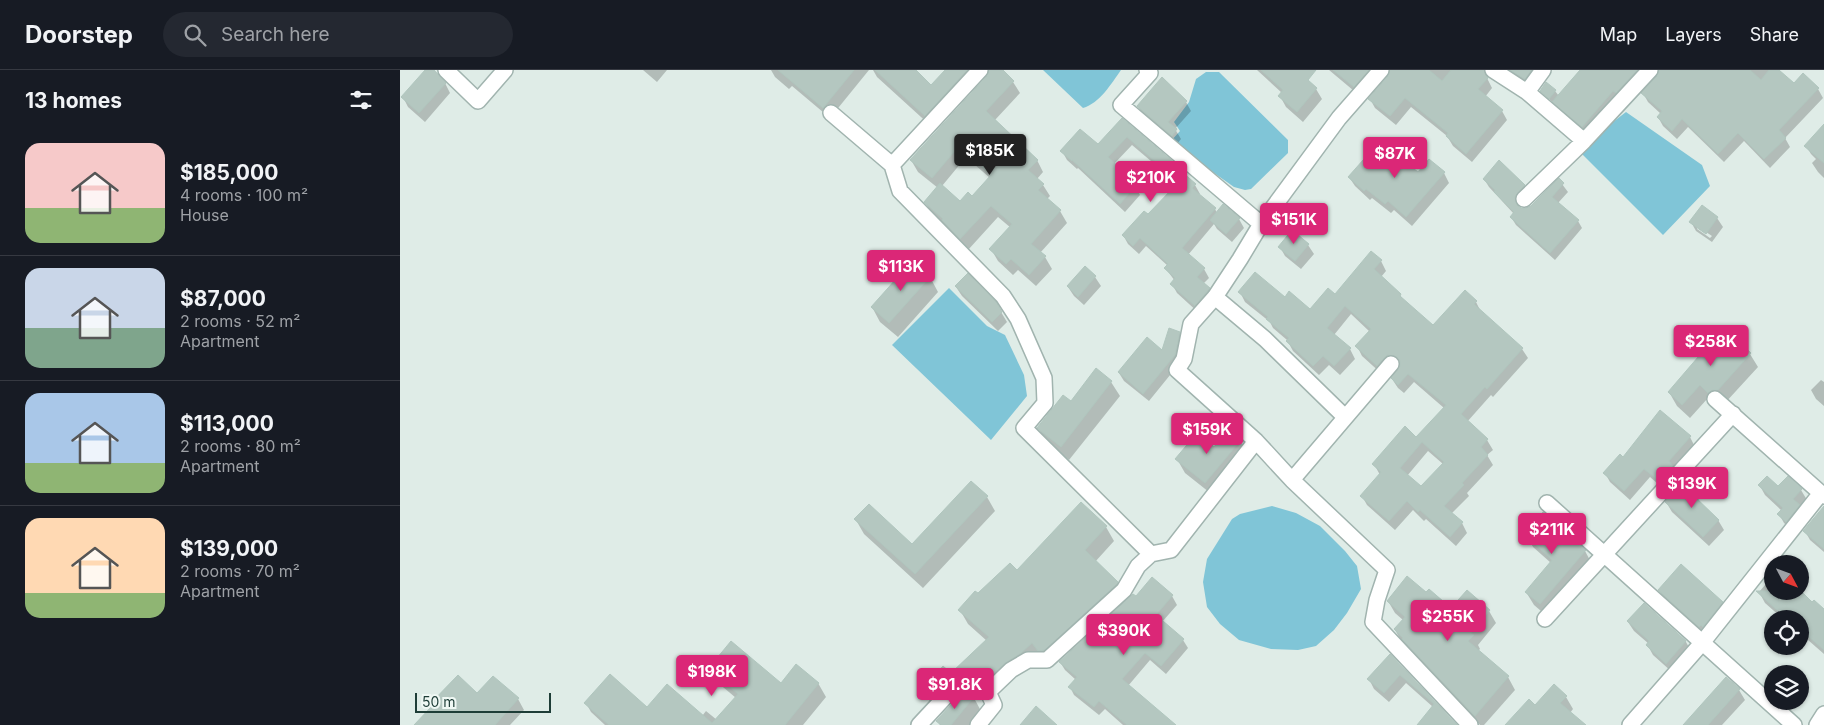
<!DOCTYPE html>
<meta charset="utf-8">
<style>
:root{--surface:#171b24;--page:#242831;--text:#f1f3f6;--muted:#9ea1a6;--line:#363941;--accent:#db2777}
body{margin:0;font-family:Inter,sans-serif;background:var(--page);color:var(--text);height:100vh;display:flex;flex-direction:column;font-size:19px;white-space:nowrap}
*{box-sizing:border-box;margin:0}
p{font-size:16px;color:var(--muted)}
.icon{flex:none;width:28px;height:28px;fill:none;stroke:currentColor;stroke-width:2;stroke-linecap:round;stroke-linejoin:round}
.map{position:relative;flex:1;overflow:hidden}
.side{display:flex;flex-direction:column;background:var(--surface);width:400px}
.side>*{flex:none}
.needle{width:32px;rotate:131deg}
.buttons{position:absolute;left:1364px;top:485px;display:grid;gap:10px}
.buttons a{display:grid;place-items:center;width:45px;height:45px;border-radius:50%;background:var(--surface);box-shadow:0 1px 4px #0004;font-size:25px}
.scale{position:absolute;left:15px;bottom:12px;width:136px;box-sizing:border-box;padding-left:5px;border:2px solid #1e3d37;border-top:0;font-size:14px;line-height:18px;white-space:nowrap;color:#1e3d37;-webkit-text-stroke:4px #eff8f4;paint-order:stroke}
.price{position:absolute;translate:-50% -42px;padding:0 11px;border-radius:5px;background:var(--accent);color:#fff;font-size:16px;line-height:32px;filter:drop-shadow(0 1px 2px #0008)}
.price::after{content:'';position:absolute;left:50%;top:30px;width:15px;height:11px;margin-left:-8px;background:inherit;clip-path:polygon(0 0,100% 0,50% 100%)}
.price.current{background:#222;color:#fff}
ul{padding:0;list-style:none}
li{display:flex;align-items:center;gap:15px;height:125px;padding:0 25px}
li+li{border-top:1px solid var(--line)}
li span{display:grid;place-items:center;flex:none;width:140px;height:100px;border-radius:15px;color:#555}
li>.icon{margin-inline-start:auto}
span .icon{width:60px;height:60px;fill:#fffc;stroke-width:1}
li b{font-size:21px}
h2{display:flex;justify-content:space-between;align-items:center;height:60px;padding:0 25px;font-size:21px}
header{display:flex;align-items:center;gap:30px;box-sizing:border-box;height:70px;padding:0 25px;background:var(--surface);border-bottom:1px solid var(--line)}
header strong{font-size:24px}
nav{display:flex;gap:28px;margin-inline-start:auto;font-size:18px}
.search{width:350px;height:45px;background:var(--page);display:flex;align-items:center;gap:12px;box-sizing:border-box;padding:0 18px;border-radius:28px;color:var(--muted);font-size:19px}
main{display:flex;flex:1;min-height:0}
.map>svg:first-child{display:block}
.water{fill:#80c5d7}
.shadow{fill:#0003;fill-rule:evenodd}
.building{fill:#b4c7c0;stroke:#b0c6be;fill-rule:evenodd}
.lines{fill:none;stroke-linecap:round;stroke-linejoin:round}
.street-casing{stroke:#a1b4af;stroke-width:18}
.street{stroke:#fff;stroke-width:15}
</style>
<header>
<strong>Doorstep</strong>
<div class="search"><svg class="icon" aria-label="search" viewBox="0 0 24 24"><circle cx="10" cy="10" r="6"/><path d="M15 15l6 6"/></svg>Search here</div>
<nav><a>Map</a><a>Layers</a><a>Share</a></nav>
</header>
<main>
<section class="side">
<h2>13 homes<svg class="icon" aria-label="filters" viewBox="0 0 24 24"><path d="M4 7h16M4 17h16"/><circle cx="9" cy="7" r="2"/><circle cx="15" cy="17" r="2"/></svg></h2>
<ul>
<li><span style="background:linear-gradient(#f6c9c9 65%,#8fb573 0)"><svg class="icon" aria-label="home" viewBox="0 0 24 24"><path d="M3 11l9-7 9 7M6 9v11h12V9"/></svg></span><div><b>$185,000</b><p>4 rooms · 100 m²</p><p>House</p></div></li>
<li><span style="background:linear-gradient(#c9d6e8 60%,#7fa58c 0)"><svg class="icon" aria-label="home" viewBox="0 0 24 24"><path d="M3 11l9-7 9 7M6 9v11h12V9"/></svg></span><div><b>$87,000</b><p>2 rooms · 52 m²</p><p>Apartment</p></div></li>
<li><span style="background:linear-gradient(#a9c7e8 70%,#8fb573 0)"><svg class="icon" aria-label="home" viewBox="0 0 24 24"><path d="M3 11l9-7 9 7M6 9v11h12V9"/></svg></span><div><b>$113,000</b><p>2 rooms · 80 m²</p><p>Apartment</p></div></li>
<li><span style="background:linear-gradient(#ffd9b3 75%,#8fb573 0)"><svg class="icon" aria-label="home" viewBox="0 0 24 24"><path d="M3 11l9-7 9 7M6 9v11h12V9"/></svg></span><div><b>$139,000</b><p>2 rooms · 70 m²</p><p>Apartment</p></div></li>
</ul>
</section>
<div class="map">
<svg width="1424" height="655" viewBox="0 0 1424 655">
<rect width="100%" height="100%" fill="#dfece7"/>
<path class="water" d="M643,0H721C711,14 700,33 683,38Z
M806,2H819L888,70V83L851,119L845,120L834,117L770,72L780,61L774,52L789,32L796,9Z
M1226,42L1302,95L1310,116L1263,165L1179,81L1195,66Z
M549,218L587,256L605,265L624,305L627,326L591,370L492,275Z
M872,436L896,443L920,456L945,481L957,496L961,519L947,543L934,560L916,576L898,580L871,579L839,570L820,554L807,537L803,512L807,489L832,449L840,444Z"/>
<path class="shadow" d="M27,0H31L45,13L50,23L25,52L8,37L3,27Z
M243,0H267L257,12Z
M371,0H469L430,48L392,16L389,19L375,7Z
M473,0H514L532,16L546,0H601L613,12L620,23L595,50L637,90L643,102L637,109L643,115L650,126L647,129L660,141L667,153L640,183L645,187L652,199L636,216L618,200L613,205L598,191L591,179L611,158L598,147L568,180L532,144L525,132L538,118L518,102L511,90L588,7L589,3L585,2L532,57L477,7ZM566,87L590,108L572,127L560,132L542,116Z
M857,0H895L916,19L922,29L903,52L886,37L880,26L882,23Z
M929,0H1069L1087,8L1092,18L1085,27L1102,41L1107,50L1072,92L1053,76L1047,66L1011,37L996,55L975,38L970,29L989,6L990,1L984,0L960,26Z
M1108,0H1151L1146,1L1131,19L1112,6Z
M1180,0H1247L1188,66L1160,42L1153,31L1152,32L1141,21L1146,14L1155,21L1159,26Z
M1270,0H1377L1394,15L1418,19L1423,28L1385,68L1390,77L1370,98L1344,71L1324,92L1288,57L1277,69L1263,56L1258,47L1261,44L1248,32L1243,23Z
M786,32L791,41L775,59L781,69L777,74L743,45L738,36Z
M722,50L782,101L786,107L795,115L800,124L798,125L815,139L817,143L839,149L844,158L832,172L817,159L814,154L788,185L804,199L809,208L803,214L809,219L814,227L800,244L777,223L772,214L775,211L766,199L768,196L746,176L739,184L728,174L723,165L748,146L773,119L760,108L755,100L758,97L732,75L714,94L722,105L735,116L740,125L725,142L678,98L677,99L667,90L662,81L698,76Z
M1424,56V108L1418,102L1412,93L1416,89L1411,84L1406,76Z
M1044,103L1049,113L1012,156L994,140L991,143L972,128L970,130L955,116L949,107Z
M1084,109L1124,115L1129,123L1119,135V138L1126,139L1131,137L1159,110L1168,122L1158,133L1178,151L1182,158L1155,190L1116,155L1111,147L1114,144L1089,117Z
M1317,148L1323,157L1312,172L1296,161L1291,152ZM1297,156L1312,166L1310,168L1297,159Z
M908,175L914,184L901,199L885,186L880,177Z
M981,191L986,201L981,207L1000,225L1004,231L1033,257L1076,232L1081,242L1122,279L1128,288L1093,327L1091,325L1067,352L1087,370L1093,380L1087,385L1093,395L1067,423L1069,426L1051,444L1062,453L1067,463L1056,476L1026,449L1024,451L1013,440L995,460L967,435L962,426L980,405L974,394L1017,368L1044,338L1014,312L1004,323L998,318L992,309L1002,296L993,295L983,305L962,286L957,276L970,262L951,244L934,265L950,279L955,289L940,305L929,295L919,305L893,281L887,270L873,258L870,252L845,232L840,222L885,229L910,241L936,226ZM1028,381L1043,394L1021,418L1007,406Z
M513,192L530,207L538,222L498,267L480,252L472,237Z
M695,207L701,216L684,235L674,226L668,217Z
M556,217L601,242L607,252L598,261L562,226Z
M779,263L784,271L779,294L749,331L724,311L719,303L763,282Z
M1350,284L1358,297L1325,333L1308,328L1290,348L1277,336L1269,322Z
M1421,310L1424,312V336L1416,329L1411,320Z
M711,312L720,326L669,390L647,372L638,358L671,332Z
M1260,342L1290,367L1295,377L1265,420L1250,407L1230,430L1210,412L1205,403L1223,389Z
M840,371L848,385L814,426L785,403L777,389Z
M1388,408L1401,420L1407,430L1400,437L1404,445L1392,460L1384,453L1379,444L1382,441L1365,425L1360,416L1378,418Z
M1295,419L1300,428L1297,431L1318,450L1324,460L1309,476L1272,442L1266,432Z
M587,427L595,441L523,518L464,464L456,450L512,476Z
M1424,440V482L1410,470L1405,461Z
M706,457L714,471L695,492L717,512L725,527L613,607L594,625L567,616L532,635L524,621L551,605L587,571L568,554L560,540L578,525L617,502Z
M1126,464L1185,481L1192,494L1148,547L1134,535L1126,522L1151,493L1133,477Z
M1372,507V521H1400L1424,542V584L1400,563V549H1383L1365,533L1359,522Z
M753,509L772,526L777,535L762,552L783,570L788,578L766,604L750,590L728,616L774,655H723L705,639L699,645L674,625L670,617L676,610L665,600L660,592L736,528Z
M1259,520L1322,533L1330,547L1311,570L1267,534Z
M1026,524L1051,539L1089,541L1096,553L1078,575L1080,579L1078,581L1108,607L1115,620L1084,655H1080L1011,582L1002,572L995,560L1003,550L995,543L988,531Z
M1244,534L1286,572L1291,581L1272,602L1253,585L1248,576L1249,574L1234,561L1228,552Z
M990,585L1055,655H1019L1033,637L1006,613L989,632L974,619L969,609Z
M309,599L382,615L418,613L426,627L403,655H249L302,646L306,641L317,650L336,628L317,612Z
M1326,608L1339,620L1345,630L1322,655H1292Z
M563,624L574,628L581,641L570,655H540L537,651Z
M78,625L118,629L124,640L110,655H20Z
M1166,627L1173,639L1170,643L1184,655H1106L1135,636Z
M186,633L226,655H205L191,642Z"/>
<path class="building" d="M25,0H34L46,13L19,43L1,27Z
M378,0H454L423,38Z
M475,0H516L531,15L545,0H567L525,46Z
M589,0H603L614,11L586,41L638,90L628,100L644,114L638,120L661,140L631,174L646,186L629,205L611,189L606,194L589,179L612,154L591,136L560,169L542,150L543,149L524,132L540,113L560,131L568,122L572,126L591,105L559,76L532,108L510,90L587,6Z
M861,0H916L908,10L917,18L897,42L878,26L883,20Z
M933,0H969L954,17Z
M990,0H1029L1042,11L1051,0H1084L1088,8L1078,19L1103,40L1066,84L1046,66L1048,63L1005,28L990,46L968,29L988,6Z
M1110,0H1131L1125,9Z
M1180,0H1237L1216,23L1213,21L1182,57L1152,32Z
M1259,0H1350L1361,10L1369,0H1379L1394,13L1403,3L1419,18L1379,60L1386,68L1364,89L1338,63L1318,84L1282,49L1272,61L1257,47L1262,41L1241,23L1257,6Z
M762,7L787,31L768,52L777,59L772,66L737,36Z
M1146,12L1156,20L1149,29L1140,21Z
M722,48L783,100L782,102L796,114L792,118L816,138L782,178L805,198L797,207L810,218L795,236L770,214L775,208L764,198L768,194L740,168L733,176L722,165L744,141L748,144L774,117L754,100L758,94L727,67L708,87L719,97L717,99L736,115L720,134L672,90V91L660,81L680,59L698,74Z
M1424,54V93L1404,76Z
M979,72L1018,102L1029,89L1045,102L1006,147L988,131L985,134L966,119L964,121L948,107Z
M1099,90L1125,115L1115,127L1117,135L1121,138H1126L1131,136L1159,108L1164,113L1152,127L1179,150L1150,183L1110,147L1114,142L1094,122L1095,120L1083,109Z
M823,134L840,148L826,164L810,150Z
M1302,135L1318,147L1306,164L1289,152Z
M892,160L909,174L895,191L878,177Z
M971,181L982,190L974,199L1001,224L1000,226L1033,255L1065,220L1077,231L1074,234L1123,278L1087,319L1085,317L1061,344L1088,369L1081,377L1088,385L1062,413L1064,415L1044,436L1063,452L1050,467L1020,440L1018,442L1007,431L989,451L960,426L981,402L972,394L1005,356L1016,367L1046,335L1008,304L998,315L991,308L1000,296V291L997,287L987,285L977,296L955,276L971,259L945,236L927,258L951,278L934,296L923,286L913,296L886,271L889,268L866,249L868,247L838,222L855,202L885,227L889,221L910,239L928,218L935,224ZM1022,372L1044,392L1021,416L1000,398Z
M513,190L531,206L489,253L471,237Z
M685,196L696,206L678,227L667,216Z
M568,203L596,232L602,242L592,252L555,216Z
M769,258L780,262L775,285L743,324L718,302L747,267L762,280Z
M1323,258L1351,283L1318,320H1313L1308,323L1300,315L1282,335L1268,322Z
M696,298L712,311L661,377L637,358L663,325L671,331Z
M1260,340L1291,366L1269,391L1273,396L1259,411L1244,399L1224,421L1203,403L1220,384L1223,387Z
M829,359L841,370L805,413L775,389L797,363L814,377Z
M1367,406L1378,416L1388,406L1402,419L1393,429L1400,435L1386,452L1377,444L1383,438L1358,415Z
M1286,409L1296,418L1291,423L1319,450L1303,467L1265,432Z
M571,411L588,426L515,504L454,449L469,434L512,474Z
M681,432L707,456L685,480L718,512L717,514L645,580L638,581L632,573L621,583L605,593L586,611L563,602H557L531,628L522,621L543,596L551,603L589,567L558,540L575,521L578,523L610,493L617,500Z
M1424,436V479L1403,461Z
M1143,442L1186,480L1140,534L1125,522L1152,490L1124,464Z
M1281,494L1323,532L1303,557L1301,555L1299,557L1258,520Z
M1007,506L1026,522L1029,519L1051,538L1067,520L1090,540L1071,563L1074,565L1068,571L1109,606L1075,646L1002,569L1003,568L994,559L1005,547L987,531Z
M752,507L773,525L756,545L784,569L761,596L745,583L722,609L776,655H727L699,631L694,637L668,617L677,607L659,592L733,524L736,526Z
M1356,521H1401L1412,532L1414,530L1424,539V580L1400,559V549H1387Z
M1244,533L1286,571L1266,594L1246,575L1249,571L1227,551Z
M331,571L381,613L396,594L419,613L385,655H209L184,633L210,604L247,637L267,614L312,653L338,624L308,599Z
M990,584L1057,655H1017L1034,634L1000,605L984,623L967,609Z
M58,605L77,623L93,606L119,628L95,655H14L31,637L29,635Z
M1326,607L1340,619L1308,655H1283Z
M1154,614L1167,626L1160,633L1186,655H1105L1129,629L1135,635Z
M563,622L574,627L551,655H541L536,651Z
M636,636L657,655H620Z"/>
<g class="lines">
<g class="street-casing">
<path id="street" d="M46,0L78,31L105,0
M580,0L492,95L500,121L603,226L618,249L644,308L645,333L624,358L751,484
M747,0L750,3L721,35L861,154L939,48L981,0
M1093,0L1127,22L1184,71
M1127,22L1143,0
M431,43L492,95
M1124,129L1184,71L1250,0
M861,154L840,189L815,227L791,254L784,289L777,300L856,371L892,410
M815,227L865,269L945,347
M991,294L892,410L987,500L977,530L973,552L1070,655
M1315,329L1424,426
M1147,433L1394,655
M1145,549L1333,344
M519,655L560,611L588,622L611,600L628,590H647L724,520L738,496L751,484L771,480L856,371
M578,655L594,635L588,622
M1230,655L1302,573L1421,423
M1417,655L1424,644"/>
</g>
<use href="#street" class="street"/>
</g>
</svg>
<div class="buttons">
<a><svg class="needle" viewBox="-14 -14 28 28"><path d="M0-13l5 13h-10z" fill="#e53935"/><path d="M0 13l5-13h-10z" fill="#9ea1a6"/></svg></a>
<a><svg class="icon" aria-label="locate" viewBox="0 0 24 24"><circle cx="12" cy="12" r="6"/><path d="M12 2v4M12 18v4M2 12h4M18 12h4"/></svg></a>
<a><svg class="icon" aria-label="layers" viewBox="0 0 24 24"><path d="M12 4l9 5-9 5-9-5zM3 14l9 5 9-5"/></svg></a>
</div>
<div class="scale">50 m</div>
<b class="price current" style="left:590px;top:106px">$185K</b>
<b class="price" style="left:995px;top:109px">$87K</b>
<b class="price" style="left:751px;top:133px">$210K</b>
<b class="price" style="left:894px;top:175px">$151K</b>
<b class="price" style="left:501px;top:222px">$113K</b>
<b class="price" style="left:1311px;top:297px">$258K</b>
<b class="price" style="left:807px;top:385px">$159K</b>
<b class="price" style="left:1292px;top:439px">$139K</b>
<b class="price" style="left:1152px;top:485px">$211K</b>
<b class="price" style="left:1048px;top:572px">$255K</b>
<b class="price" style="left:724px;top:586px">$390K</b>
<b class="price" style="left:312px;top:627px">$198K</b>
<b class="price" style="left:555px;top:640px">$91.8K</b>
</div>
</main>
